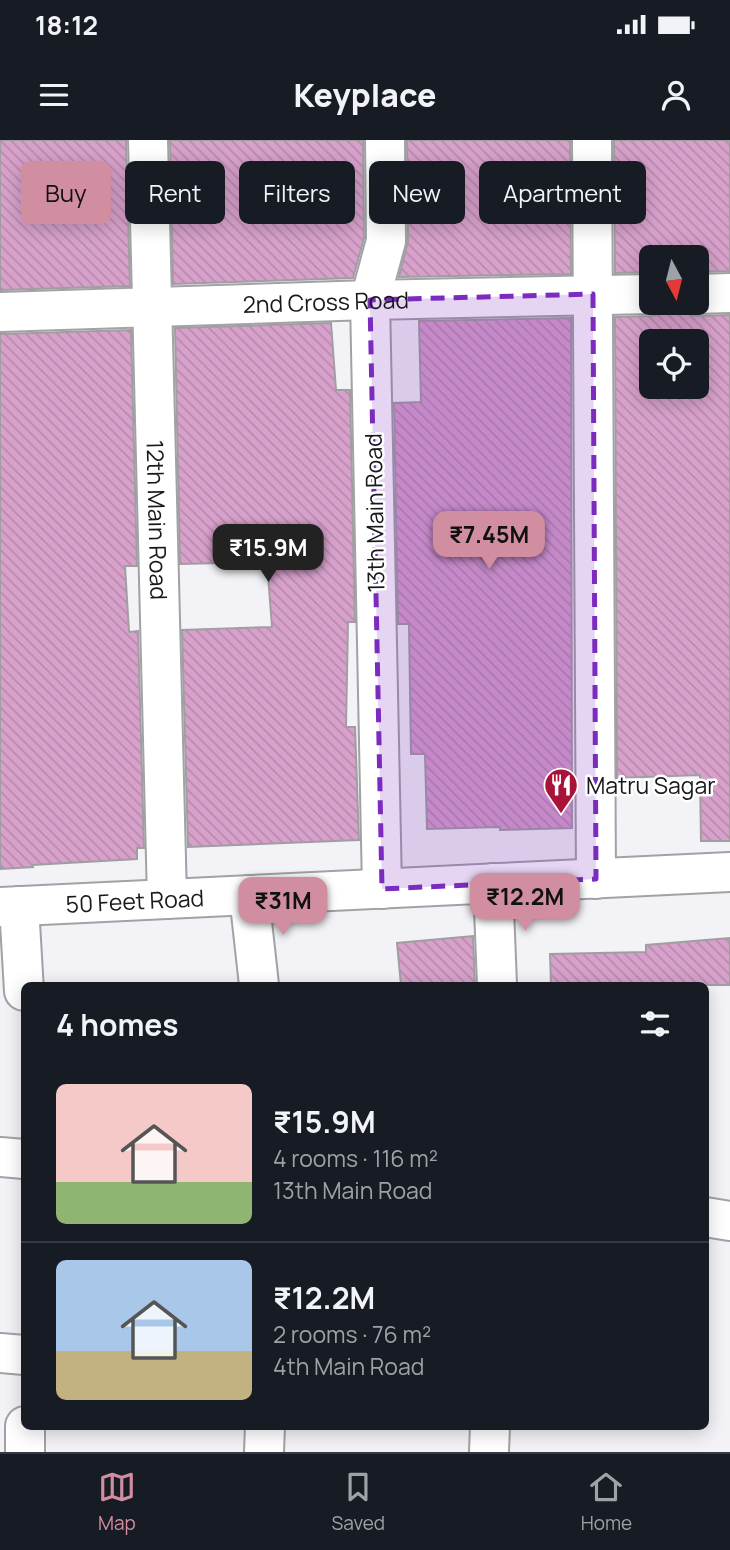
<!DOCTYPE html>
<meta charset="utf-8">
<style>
:root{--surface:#171b24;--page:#242831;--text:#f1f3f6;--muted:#9ea1a6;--line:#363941;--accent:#d18ea0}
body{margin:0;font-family:Manrope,sans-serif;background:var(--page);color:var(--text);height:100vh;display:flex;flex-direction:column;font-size:26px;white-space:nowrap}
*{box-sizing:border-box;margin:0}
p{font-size:23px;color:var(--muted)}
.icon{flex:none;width:38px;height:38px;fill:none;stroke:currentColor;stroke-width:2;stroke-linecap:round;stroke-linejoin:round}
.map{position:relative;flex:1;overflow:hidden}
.side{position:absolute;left:21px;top:842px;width:688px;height:448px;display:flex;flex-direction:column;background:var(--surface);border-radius:10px;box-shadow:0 4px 18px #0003}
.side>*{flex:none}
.hud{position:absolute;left:21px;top:21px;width:690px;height:63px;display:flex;gap:14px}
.needle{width:46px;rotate:173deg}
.fabs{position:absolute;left:639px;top:105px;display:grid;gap:14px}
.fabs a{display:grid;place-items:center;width:70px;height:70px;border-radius:10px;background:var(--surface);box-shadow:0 4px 18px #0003;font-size:35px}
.price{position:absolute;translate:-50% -60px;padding:0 16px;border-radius:14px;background:var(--accent);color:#111;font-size:23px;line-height:46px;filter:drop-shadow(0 2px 4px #0008)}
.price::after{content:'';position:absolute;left:50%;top:42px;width:21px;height:16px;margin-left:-10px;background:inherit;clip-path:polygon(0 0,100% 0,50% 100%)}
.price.active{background:#222;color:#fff}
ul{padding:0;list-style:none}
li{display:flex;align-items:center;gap:21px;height:175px;padding:0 35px}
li+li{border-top:2px solid var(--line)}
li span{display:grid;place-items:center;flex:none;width:196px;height:140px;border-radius:10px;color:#555}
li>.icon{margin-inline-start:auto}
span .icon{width:84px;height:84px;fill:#fffc;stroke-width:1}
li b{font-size:30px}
h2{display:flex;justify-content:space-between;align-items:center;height:84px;padding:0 35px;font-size:30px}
.chip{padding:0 24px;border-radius:10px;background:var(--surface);box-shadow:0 4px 18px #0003;font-size:24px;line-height:63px}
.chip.active{background:var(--accent);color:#111}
.status{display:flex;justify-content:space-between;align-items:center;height:49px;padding:0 35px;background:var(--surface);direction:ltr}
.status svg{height:19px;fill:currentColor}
header{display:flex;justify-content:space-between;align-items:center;height:91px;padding:0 35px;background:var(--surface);font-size:32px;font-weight:800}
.menu{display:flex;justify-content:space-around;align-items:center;height:98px;border-top:2px solid var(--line);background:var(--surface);font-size:19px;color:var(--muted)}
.menu a{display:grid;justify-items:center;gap:4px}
.menu .active{color:var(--accent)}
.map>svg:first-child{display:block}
.building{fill:url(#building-back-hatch);stroke:#a19ea0;stroke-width:2;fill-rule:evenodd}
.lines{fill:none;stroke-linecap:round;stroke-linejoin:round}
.minor-casing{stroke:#a2a1a5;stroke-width:42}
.major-casing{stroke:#a2a1a5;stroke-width:42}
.minor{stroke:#fff;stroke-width:38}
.major{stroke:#fff;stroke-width:38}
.marked{fill:#7b2cbf;fill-opacity:0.2;stroke:#7b2cbf;stroke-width:5;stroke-dasharray:14 9;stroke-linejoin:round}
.labels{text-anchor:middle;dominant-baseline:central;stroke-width:5;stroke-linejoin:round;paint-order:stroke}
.street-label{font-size:23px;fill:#19191b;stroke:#fff}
.poi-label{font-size:23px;fill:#19191b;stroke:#fff;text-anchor:start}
</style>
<div class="status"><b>18:12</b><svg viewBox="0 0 49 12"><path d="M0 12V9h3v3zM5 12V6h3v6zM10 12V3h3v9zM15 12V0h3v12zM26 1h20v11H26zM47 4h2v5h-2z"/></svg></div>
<header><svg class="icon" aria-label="menu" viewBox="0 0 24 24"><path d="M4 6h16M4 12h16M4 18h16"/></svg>Keyplace<svg class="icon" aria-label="person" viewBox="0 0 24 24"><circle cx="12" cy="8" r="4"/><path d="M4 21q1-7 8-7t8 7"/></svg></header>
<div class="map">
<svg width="730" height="1312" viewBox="0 0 730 1312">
<defs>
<pattern id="building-back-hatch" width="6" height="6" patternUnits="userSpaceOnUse" patternTransform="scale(1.75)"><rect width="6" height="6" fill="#d7a1cb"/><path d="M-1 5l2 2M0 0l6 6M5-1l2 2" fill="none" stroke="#b88aae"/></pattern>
</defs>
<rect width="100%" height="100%" fill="#f3f3f7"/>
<path class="building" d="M0,0H126L130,146L0,150Z
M170,0H363L364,98L353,138L173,144Z
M407,0H570L571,134L399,137L408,101Z
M614,0H730V131L696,132V117H651V132L615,133Z
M671,163H676L685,173L696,176L730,175V701H701L700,635L617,638L615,177L652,176L663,172ZM651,201H696V247H651Z
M571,178L572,688L500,690V687L427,689L425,614H411L409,484H398L394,263L421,262L419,181Z
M331,183L336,250H350L355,482H348L346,587H355L359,700L188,707L182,490L272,487L267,422L180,424L175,188Z
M131,190L137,426H125L129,492L138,491L144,708H137V719L32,725L33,727L0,729V194Z
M473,796L475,845H401L397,803Z
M730,798V845H551L550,814L646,812V805Z"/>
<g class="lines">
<g class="minor-casing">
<g id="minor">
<path id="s1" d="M148,0L167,759"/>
<path d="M592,0L596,739"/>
<path d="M696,154L730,153"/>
<path id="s2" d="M0,172L370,160L651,154"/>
<path d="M493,743L497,845"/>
<path d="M382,749L370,160L386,101L385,0"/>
<path d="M249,755L259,845"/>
<path d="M19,766L24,851"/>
<path d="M0,1017L24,1019"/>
<path d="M705,1077L730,1081"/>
<path d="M0,1213L24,1215"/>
<path d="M25,1312V1286"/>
<path d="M264,1312L265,1286"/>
<path d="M489,1312L490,1286"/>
</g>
</g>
<g class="major-casing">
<g id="major">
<path id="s3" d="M0,767L730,732"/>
</g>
</g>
<use href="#minor" class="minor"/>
<use href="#major" class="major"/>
</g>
<path class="marked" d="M593,154L596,739L382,749L370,160Z"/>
<defs>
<g id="restaurant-pin" transform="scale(1.75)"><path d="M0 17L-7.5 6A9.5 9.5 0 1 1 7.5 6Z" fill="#aa1338" stroke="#fff"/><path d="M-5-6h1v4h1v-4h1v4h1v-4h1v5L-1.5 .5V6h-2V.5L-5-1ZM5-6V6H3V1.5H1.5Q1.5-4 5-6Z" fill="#fff"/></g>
</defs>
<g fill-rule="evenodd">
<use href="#restaurant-pin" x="561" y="645"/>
</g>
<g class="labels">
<g class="street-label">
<text stroke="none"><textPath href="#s2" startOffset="326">2nd Cross Road</textPath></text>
<text transform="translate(374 373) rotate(-91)">13th Main Road</text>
<text stroke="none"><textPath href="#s1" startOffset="380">12th Main Road</textPath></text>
<text stroke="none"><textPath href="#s3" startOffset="135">50 Feet Road</textPath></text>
</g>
<g class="poi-label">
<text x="586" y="645">Matru Sagar</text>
</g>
</g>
</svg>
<div class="fabs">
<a><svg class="needle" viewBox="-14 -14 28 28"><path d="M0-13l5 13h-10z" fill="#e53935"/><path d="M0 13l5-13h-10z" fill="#9ea1a6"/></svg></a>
<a><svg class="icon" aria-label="locate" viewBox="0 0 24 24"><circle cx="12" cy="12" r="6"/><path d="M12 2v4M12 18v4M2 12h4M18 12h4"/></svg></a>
</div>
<b class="price" style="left:489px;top:431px">₹7.45M</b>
<b class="price active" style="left:268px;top:444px">₹15.9M</b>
<b class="price" style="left:525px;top:793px">₹12.2M</b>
<b class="price" style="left:283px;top:797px">₹31M</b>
<div class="hud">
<a class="chip active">Buy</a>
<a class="chip">Rent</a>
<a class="chip">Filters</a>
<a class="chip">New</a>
<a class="chip">Apartment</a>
</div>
<section class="side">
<h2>4 homes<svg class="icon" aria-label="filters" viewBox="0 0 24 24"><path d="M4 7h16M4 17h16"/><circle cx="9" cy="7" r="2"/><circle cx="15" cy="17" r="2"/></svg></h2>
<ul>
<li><span style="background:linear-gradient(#f6c9c9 70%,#8fb573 0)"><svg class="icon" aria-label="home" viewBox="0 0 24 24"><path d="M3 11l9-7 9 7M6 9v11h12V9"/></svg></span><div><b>₹15.9M</b><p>4 rooms · 116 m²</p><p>13th Main Road</p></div></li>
<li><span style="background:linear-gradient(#a9c7e8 65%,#c2b280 0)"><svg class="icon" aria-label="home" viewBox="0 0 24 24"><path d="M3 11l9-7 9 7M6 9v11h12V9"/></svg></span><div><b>₹12.2M</b><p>2 rooms · 76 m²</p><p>4th Main Road</p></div></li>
</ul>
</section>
</div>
<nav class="menu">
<a class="active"><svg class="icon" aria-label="map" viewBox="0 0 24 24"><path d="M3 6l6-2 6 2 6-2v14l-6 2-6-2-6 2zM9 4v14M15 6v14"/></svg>Map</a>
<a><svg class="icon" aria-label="saved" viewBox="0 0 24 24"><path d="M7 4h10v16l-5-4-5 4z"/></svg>Saved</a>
<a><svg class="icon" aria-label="home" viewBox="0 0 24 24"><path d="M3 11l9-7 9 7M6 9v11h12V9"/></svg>Home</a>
</nav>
